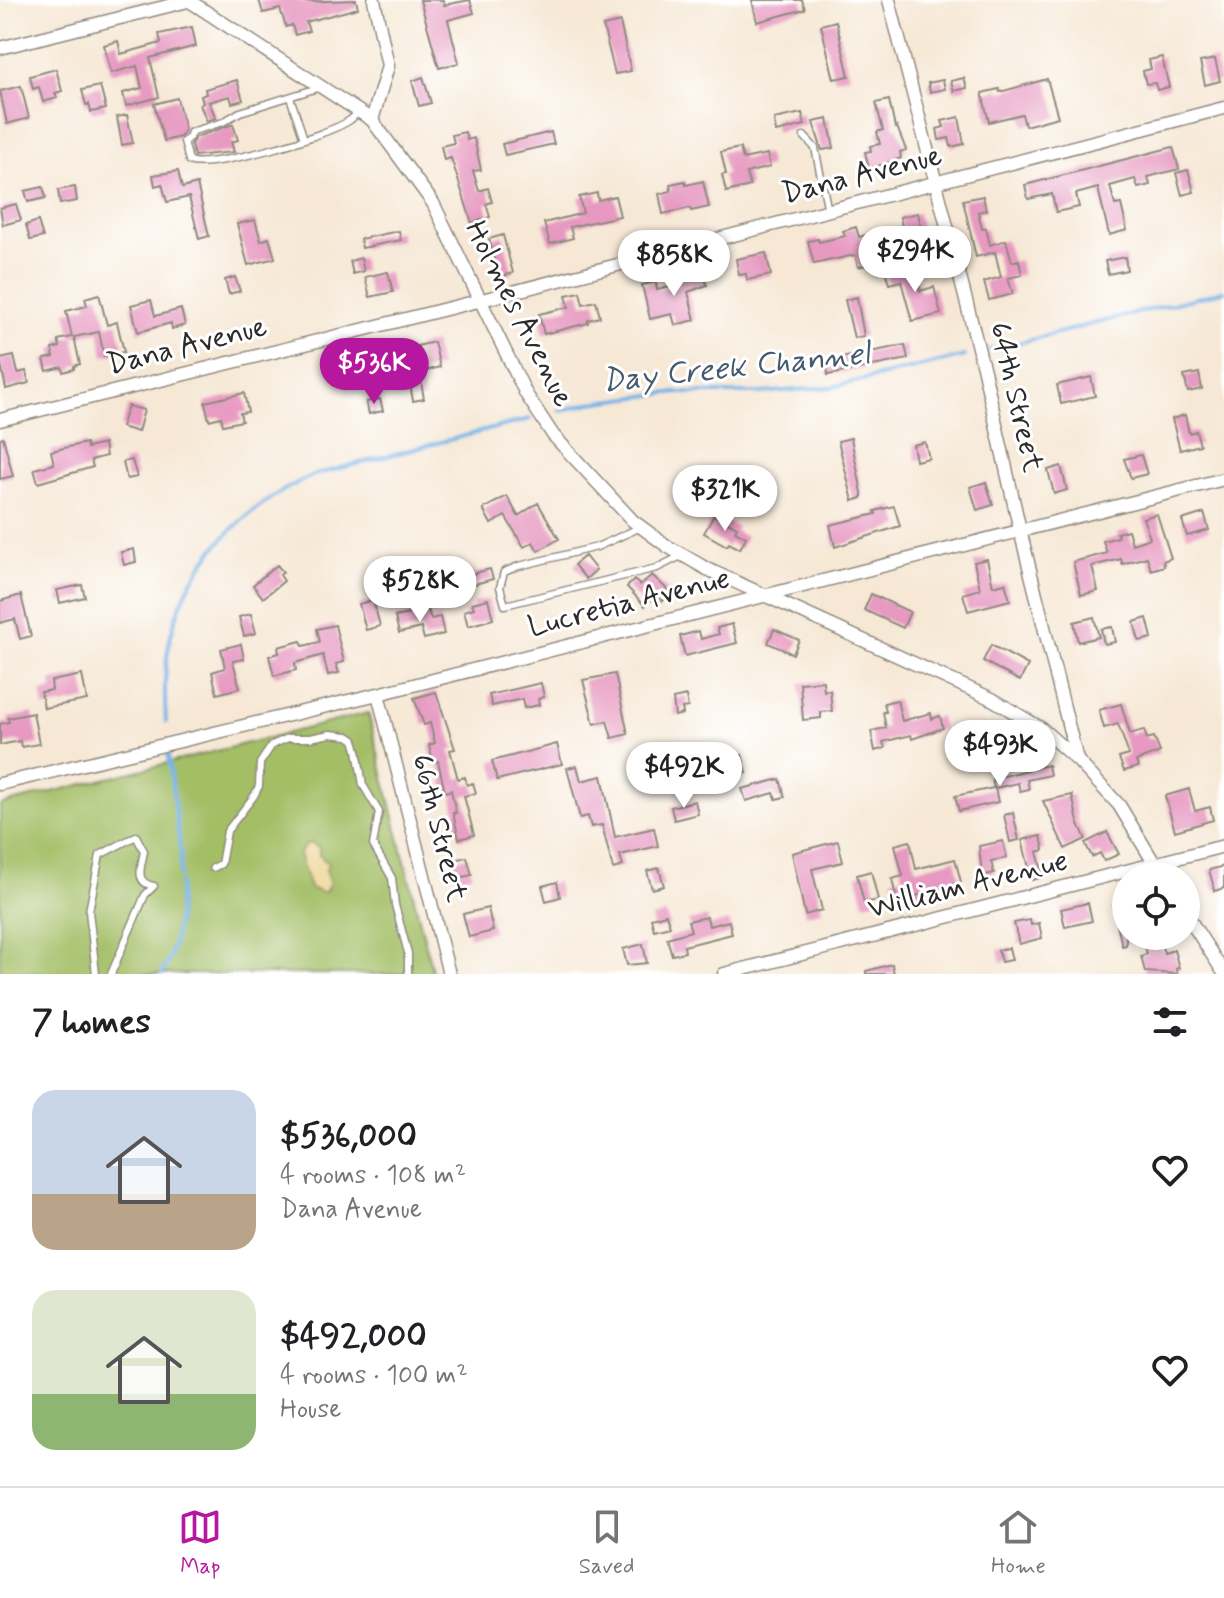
<!DOCTYPE html>
<meta charset="utf-8">
<style>
:root{--surface:#fff;--page:#f2f2f2;--text:#202124;--muted:#757577;--line:#e0e0e0;--accent:#b5179e}
body{margin:0;font-family:Mynerve,sans-serif;background:var(--page);color:var(--text);height:100vh;display:flex;flex-direction:column;font-size:30px;white-space:nowrap}
*{box-sizing:border-box;margin:0}
p{font-size:26px;color:var(--muted)}
.icon{flex:none;width:44px;height:44px;fill:none;stroke:currentColor;stroke-width:2;stroke-linecap:round;stroke-linejoin:round}
.map{position:relative;height:974px;overflow:hidden}
.details{display:flex;flex-direction:column;background:var(--surface);flex:1}
.details>*{flex:none}
.buttons{position:absolute;left:1112px;top:862px;display:grid;gap:16px}
.buttons a{display:grid;place-items:center;width:88px;height:88px;border-radius:50%;background:var(--surface);box-shadow:0 4px 12px #0003;font-size:40px}
.price{position:absolute;translate:-50% -68px;padding:0 18px;border-radius:28px;background:#fff;color:#222;font-size:26px;line-height:52px;filter:drop-shadow(0 2px 4px #0008)}
.price::after{content:'';position:absolute;left:50%;top:48px;width:24px;height:18px;margin-left:-12px;background:inherit;clip-path:polygon(0 0,100% 0,50% 100%)}
.price.active{background:var(--accent);color:#fff}
ul{padding:0;list-style:none}
li{display:flex;align-items:center;gap:24px;height:200px;padding:0 32px}
li span{display:grid;place-items:center;flex:none;width:224px;height:160px;border-radius:24px;color:#555}
li>.icon{margin-inline-start:auto}
span .icon{width:96px;height:96px;fill:#fffc;stroke-width:1}
li b{font-size:34px}
h2{display:flex;justify-content:space-between;align-items:center;height:96px;padding:0 32px;font-size:34px}
.dock{display:flex;justify-content:space-around;align-items:center;height:112px;border-top:2px solid var(--line);background:var(--surface);font-size:22px;color:var(--muted)}
.dock a{display:grid;justify-items:center;gap:4px}
.dock .active{color:var(--accent)}
.map>svg:first-child{display:block}
.green{fill:#a3be65;stroke:#677448;stroke-width:2}
.sand{fill:#eeda9e;stroke:#8c8264;stroke-width:2}
.lines{fill:none;stroke-linecap:round;stroke-linejoin:round}
.stream{stroke:#75b2e7;stroke-width:4}
.building{fill:#e799c1}
.lane-casing{stroke:#908a80;stroke-width:9}
.street-casing{stroke:#908a80;stroke-width:15}
.lane{stroke:#fff;stroke-width:6}
.street{stroke:#fff;stroke-width:12}
.labels{text-anchor:middle;dominant-baseline:central;stroke-width:6;stroke-linejoin:round;paint-order:stroke}
.street-label{font-size:30px;fill:#2b2b2b;stroke:#fff}
.water-label{font-size:32px;font-style:italic;fill:#455a6d;stroke:#fff}
</style>
<div class="map">
<svg width="1224" height="974" viewBox="0 0 1224 974">
<rect width="100%" height="100%" fill="#fff"/>
<filter id="ink" filterUnits="userSpaceOnUse"><feTurbulence type="fractalNoise" baseFrequency=".0125" numOctaves="2"/><feDisplacementMap in="SourceGraphic" scale="16" xChannelSelector="R" yChannelSelector="G"/><feConvolveMatrix kernelMatrix="1 2 1 2 8 2 1 2 1" color-interpolation-filters="sRGB"/></filter>
<filter id="wash" filterUnits="userSpaceOnUse"><feTurbulence type="fractalNoise" baseFrequency=".006" numOctaves="4" result="noise"/><feDisplacementMap in="SourceGraphic" scale="32" xChannelSelector="R" yChannelSelector="G"/><feGaussianBlur stdDeviation="1.8" result="paint"/><feColorMatrix in="noise" values="0 0 0 0 0 0 0 0 0 0 0 0 0 0 0 0 0 1.4 0 .05"/><feComposite in="paint" operator="in"/></filter>
<g filter="url(#wash)">
<rect width="100%" height="100%" fill="#f6e8d5"/>
<path class="green" d="M368,713L433,974H0V805Z"/>
<path class="sand" d="M312,843L319,848V855L328,863L326,870L330,882L326,891L322,893L310,888L299,854L305,845Z"/>
<g class="lines">
<path class="stream" d="M990,350L1224,291
M559,411L591,403L667,393H761L832,387L965,356
M166,722C165,704 164,685 166,666C174,577 234,510 314,475L530,419
M168,754L181,854L180,876
M162,974C178,945 178,914 180,882"/>
</g>
<g id="blocks">
<path class="building" d="M259,0H300L301,2L356,0L358,8L306,22L309,31L295,35L292,25L286,27L280,9L263,13Z
M420,0H443L444,5L470,0L474,13L448,20L459,63L439,68Z
M752,0H802L805,9L757,22Z
M836,21L849,76L834,79L821,25Z
M620,22L631,71L615,74L603,26Z
M192,27L196,46L150,58L159,97L126,106L123,93L142,88L137,66L111,73L104,45L118,41L121,54L161,43L159,34Z
M1162,57L1169,87L1157,90L1155,83L1146,84L1143,71L1151,69L1149,60Z
M1215,59L1220,81L1205,85L1200,62Z
M56,69L62,91L55,93L57,98L43,102L39,87L33,89L30,76Z
M423,77L431,103L419,106L412,81Z
M964,78L967,88L954,91L951,81Z
M1047,79L1058,117L1025,126L1022,114L989,122L982,93L999,89L1000,92Z
M237,80L243,100L232,103L230,96L209,102L216,118L207,121L200,105L203,103L201,96L206,94L205,89Z
M943,80L945,89L930,92L928,83Z
M21,86L29,118L7,124L0,91Z
M100,86L106,109L91,112L89,104L86,105L82,90Z
M177,98L185,130L180,137L164,141L154,104Z
M889,100L895,128L897,127L906,150L900,152L901,158L869,169L865,152L871,151L870,146L880,144L877,132L883,130L876,103Z
M802,113L805,125L776,132L774,119Z
M127,115L133,143L122,145L117,117Z
M959,117L964,144L951,147L949,138L939,140L937,129L944,127L942,121Z
M828,119L834,148L822,150L813,122Z
M233,124L238,140L231,142L234,152L194,156L191,144L196,137Z
M465,132L467,140L474,138L481,170L473,171L479,191L488,188L492,202L486,204L490,217L472,223L451,158L444,160L441,146L454,143L452,135Z
M551,132L554,144L505,155L502,144Z
M1173,147L1179,169L1148,177L1150,185L1138,188L1135,179L1110,186L1115,205L1121,204L1127,230L1109,235L1098,188L1076,194L1079,207L1056,212L1052,194L1028,199L1025,185Z
M740,148L743,159L767,154L770,167L746,173L750,186L726,192L722,175L726,174L721,152Z
M1188,170L1194,192L1182,195L1176,173Z
M178,171L182,188L197,184L209,236L199,239L189,197L167,202L162,184L155,186L153,175Z
M685,181L686,185L703,181L709,207L691,211L690,208L663,214L659,194L671,191L670,184Z
M43,187L46,198L28,202L25,191Z
M75,187L77,201L60,204L58,190Z
M597,193L598,200L615,196L620,216L570,227L573,238L550,244L544,223L583,213L579,197Z
M983,196L986,210L978,212L982,229L986,228L990,245L1006,240L1012,262L1019,260L1022,275L1008,278L1013,294L989,300L984,282L1001,277L995,252L976,257L963,200Z
M16,204L21,220L3,225L0,208Z
M918,213L921,226L903,231L900,217Z
M255,220L261,241L269,238L275,258L248,265L237,224Z
M38,221L43,237L30,240L26,225Z
M856,227L859,237L866,235L874,263L858,267L855,255L814,264L808,241L818,239L819,242L845,236L843,231Z
M399,231L401,240L362,248L360,239Z
M902,234L905,247L893,249L890,237Z
M503,235L513,273L499,277L489,239Z
M766,253L771,275L747,280L746,274L739,275L736,259Z
M1125,257L1127,270L1108,274L1105,261Z
M361,258L364,271L353,274L350,261Z
M907,264L912,282L917,280L920,291L934,287L941,314L912,321L901,281L889,284L885,270Z
M695,271L696,275L704,273L707,285L688,292L695,320L675,325L672,314L650,319L642,285L656,282L657,290L679,285L677,276Z
M388,272L393,292L370,297L365,277Z
M235,277L240,291L229,294L225,280Z
M580,292L583,304L596,301L600,317L588,320V323L544,334L539,314L569,307L566,295Z
M99,294L107,325L117,322L124,352L104,356L99,332L74,337L80,364L74,366V369L63,372L62,367L47,371L44,359L54,357L52,349L60,347L58,340L72,337L66,311L87,306L85,298Z
M857,297L864,336L854,338L845,300Z
M151,300L155,316L181,309L185,325L172,329L171,323L138,332L131,305Z
M434,342L440,367L422,372L417,346Z
M905,345L908,359L828,375L826,361Z
M14,356L18,373L26,371L29,383L6,389L0,359Z
M378,356L384,378L361,384L355,362Z
M1199,373L1202,389L1188,392L1184,376Z
M1091,377L1095,396L1061,404L1057,385Z
M421,382L424,399L413,401L410,384Z
M244,393L248,412L240,413L242,421L223,425L221,417L209,420L205,402Z
M380,399L383,411L369,414L366,402Z
M128,406L144,410L138,432L121,427Z
M1185,415L1189,433L1196,431L1200,445L1180,450L1172,419Z
M3,437L13,476L0,479V438Z
M851,438L862,493V498L853,501L838,441Z
M925,442L929,458L916,461L913,445Z
M86,443L87,448L104,444L106,456L91,460L93,467L38,483L34,469L54,464L51,451Z
M1141,455L1147,474L1131,478L1124,459Z
M132,460L137,477L127,479L123,462Z
M1061,466L1067,490L1054,494L1048,470Z
M986,482L993,505L977,510L970,487Z
M507,496L518,516L538,503L559,539L538,551L533,542L524,547L505,516L491,524L483,509Z
M894,506L900,526L835,547L830,525L876,514L875,511Z
M1204,513L1209,530L1187,536L1182,520Z
M1157,514L1171,558L1163,561L1164,566L1151,570L1147,557L1122,564L1121,559L1092,566L1098,591L1081,595L1073,562L1107,553L1103,541L1118,537L1117,533L1128,530L1132,544L1150,538L1143,518Z
M714,515L737,527L735,531L746,537L740,549L729,543L727,546L704,533Z
M134,549L136,562L124,565L121,552Z
M585,556L596,570L586,579L574,565Z
M987,559L993,586L1005,583L1010,600L968,611L963,594L980,589L974,562Z
M277,565L283,572L280,575L284,581L263,598L253,585Z
M490,569L493,579L471,585L468,575Z
M652,575L671,593L663,601L656,595L645,606L627,587L634,580L640,585Z
M82,585L85,597L60,603L57,590Z
M871,594L910,612L903,628L864,610Z
M21,595L31,636L20,639L15,619L0,623V601Z
M488,599L493,619L468,626L464,611L474,608L472,603Z
M373,600L380,626L366,630L359,604Z
M428,610L431,619L440,617L444,634L424,639L421,628L399,633L395,617Z
M251,614L256,633L244,636L239,617Z
M1094,617L1099,637L1078,642L1074,622Z
M1147,618L1152,638L1139,641L1134,622Z
M732,624L737,643L685,656L680,636L699,631L701,639L719,634L717,628Z
M335,625L344,662L336,664L339,673L328,675L323,655L295,663L296,670L274,676L269,656L279,653L278,647L301,641L303,646L320,642L317,629Z
M1112,627L1115,642L1104,644L1101,629Z
M774,629L799,640L793,654L768,643Z
M241,644L244,659L233,661L240,688L217,694L212,672L225,668L221,649Z
M991,645L1028,665L1020,681L983,661Z
M615,674L628,734L612,738L607,721L594,724L583,680Z
M82,675L87,700L44,708L41,692L52,690L51,681Z
M823,681L824,691L830,690L832,711L821,712V718L803,720L800,683Z
M541,683L544,697L538,699L539,705L524,708L522,699L492,706L489,695Z
M436,692L455,749L450,750L458,779L465,777L467,785L473,783L476,793L464,796L474,835L459,839L453,813H456L451,790L445,792L438,761L433,762L429,745L435,743L430,723L424,725L414,698Z
M686,696L688,707L682,708L683,714L675,716L673,699Z
M897,700L902,721L931,713L932,719L940,716L943,728L912,739L911,735L883,742L885,748L875,751L871,731L886,728L883,712H886L884,703Z
M1121,704L1130,734L1144,730L1147,739L1154,737L1160,752L1136,761L1138,767L1124,771L1119,758L1129,755L1118,724L1104,728L1099,710Z
M33,713L39,744L21,747L20,741L0,745V724L9,722L8,718Z
M557,744L562,764L497,780L492,761Z
M742,755L747,773L736,776L732,757Z
M1048,765L1050,775L1027,780L1029,789L1020,791L1018,783L995,788L998,802L959,811L955,796L994,788L992,779Z
M577,766L581,781L602,776L615,837L654,828L658,846L620,855L623,866L613,869L602,825L591,827L588,816L580,818L567,768Z
M780,779L785,797L776,799L774,793L746,801L742,789Z
M1189,789L1195,811L1210,807L1213,820L1175,831L1165,796Z
M1072,795L1078,822L1086,839L1065,849L1043,801Z
M695,801L698,814L674,820L671,807Z
M1013,813L1019,840L1010,842L1004,815Z
M1107,832L1119,854L1104,861L1100,853L1092,857L1085,843Z
M1041,836L1044,850L1037,852L1044,877L1032,880L1022,840Z
M838,841L843,862L812,869L822,910L805,915L792,853Z
M910,841L916,869L955,859L961,882L897,902L892,879L903,876L895,845Z
M1003,841L1007,858L991,861L994,873L982,876L979,846Z
M467,857L472,875L458,878L453,860Z
M1224,866V888L1215,891L1209,870Z
M659,868L664,886L652,889L647,871Z
M871,871L878,900L864,903L857,875Z
M557,882L560,897L546,901L542,886Z
M1088,903L1092,921L1065,927L1061,909Z
M1126,903V945L1122,946L1113,906Z
M488,908L493,931L469,937L463,914Z
M666,914L670,926L654,930L651,918Z
M707,917L709,926L729,921L732,934L684,946L685,952L672,955L667,938L691,931L688,921Z
M1030,920L1031,925L1039,923L1042,938L1019,944L1014,923Z
M1142,936H1159L1164,953L1174,950L1179,968L1176,969L1177,974L1145,972L1141,956L1147,954Z
M643,944L647,963L627,965L623,949Z
M1009,948L1012,960L1001,962L998,950Z
M892,964L894,974H866V971Z"/>
</g>
</g>
<g filter="url(#ink)">
<use href="#blocks" fill-opacity="0" stroke="#908a80" stroke-width="2"/>
<g class="lines">
<g class="lane-casing">
<path id="lane" d="M321,87L240,112L223,122L191,132L189,138L184,141L189,161C210,170 330,135 350,120C353,118 356,114 359,111
M290,97L304,139
M804,136L815,148L828,211
M641,527L597,547L519,566L504,572L500,587L505,605L657,568L683,555
M213,868L221,864L227,831L254,796L259,786L260,763L272,745L288,738H310L330,734L348,736L354,740L357,750L363,785L379,812L373,845L392,878L395,905L408,953V974
M96,974L89,911L100,855L136,836L144,851C142,865 133,883 154,886L145,895L111,974"/>
</g>
<g class="street-casing">
<path id="street" d="M188,0L372,120L433,203L526,394L553,435L633,521L667,546L707,569L992,699L1042,729L1077,760L1119,805L1162,876
M889,0L984,371L1020,530L1077,760
M0,48L192,0
M372,120L388,66L374,0
M0,420L482,300L1224,108
M378,694L449,974
M0,784L382,693L1224,479
M1186,914L1224,973
M724,974L1224,846"/>
</g>
<use href="#lane" class="lane"/>
<use href="#street" class="street"/>
</g>
</g>
<g class="labels">
<g class="street-label">
<text transform="translate(862 175) rotate(-14)">Dana Avenue</text>
<text transform="translate(519 314) rotate(63)">Holmes Avenue</text>
<text transform="translate(187 346) rotate(-14)">Dana Avenue</text>
<text transform="translate(1016 397) rotate(77)">64th Street</text>
<text transform="translate(629 603) rotate(-14)">Lucretia Avenue</text>
<text transform="translate(439 828) rotate(76)">66th Street</text>
<text transform="translate(968 885) rotate(-14)">William Avenue</text>
</g>
<g class="water-label">
<text transform="translate(736 368) rotate(-6)">Day Creek Channel</text>
</g>
</g>
</svg>
<div class="buttons">
<a><svg class="icon" aria-label="locate" viewBox="0 0 24 24"><circle cx="12" cy="12" r="6"/><path d="M12 2v4M12 18v4M2 12h4M18 12h4"/></svg></a>
</div>
<b class="price" style="left:915px;top:294px">$294K</b>
<b class="price" style="left:674px;top:298px">$858K</b>
<b class="price active" style="left:374px;top:406px">$536K</b>
<b class="price" style="left:725px;top:533px">$321K</b>
<b class="price" style="left:420px;top:624px">$528K</b>
<b class="price" style="left:1000px;top:788px">$493K</b>
<b class="price" style="left:684px;top:810px">$492K</b>
</div>
<section class="details">
<h2>7 homes<svg class="icon" aria-label="filters" viewBox="0 0 24 24"><path d="M4 7h16M4 17h16"/><circle cx="9" cy="7" r="2"/><circle cx="15" cy="17" r="2"/></svg></h2>
<ul>
<li><span style="background:linear-gradient(#c9d6e8 65%,#b9a48a 0)"><svg class="icon" aria-label="home" viewBox="0 0 24 24"><path d="M3 11l9-7 9 7M6 9v11h12V9"/></svg></span><div><b>$536,000</b><p>4 rooms · 108 m²</p><p>Dana Avenue</p></div><svg class="icon" aria-label="heart" viewBox="0 0 24 24"><path d="M12 20l-8-8c-3-5 5-10 8-4 3-6 11-1 8 4z"/></svg></li>
<li><span style="background:linear-gradient(#dfe7d0 65%,#8fb573 0)"><svg class="icon" aria-label="home" viewBox="0 0 24 24"><path d="M3 11l9-7 9 7M6 9v11h12V9"/></svg></span><div><b>$492,000</b><p>4 rooms · 100 m²</p><p>House</p></div><svg class="icon" aria-label="heart" viewBox="0 0 24 24"><path d="M12 20l-8-8c-3-5 5-10 8-4 3-6 11-1 8 4z"/></svg></li>
</ul>
</section>
<nav class="dock">
<a class="active"><svg class="icon" aria-label="map" viewBox="0 0 24 24"><path d="M3 6l6-2 6 2 6-2v14l-6 2-6-2-6 2zM9 4v14M15 6v14"/></svg>Map</a>
<a><svg class="icon" aria-label="saved" viewBox="0 0 24 24"><path d="M7 4h10v16l-5-4-5 4z"/></svg>Saved</a>
<a><svg class="icon" aria-label="home" viewBox="0 0 24 24"><path d="M3 11l9-7 9 7M6 9v11h12V9"/></svg>Home</a>
</nav>
